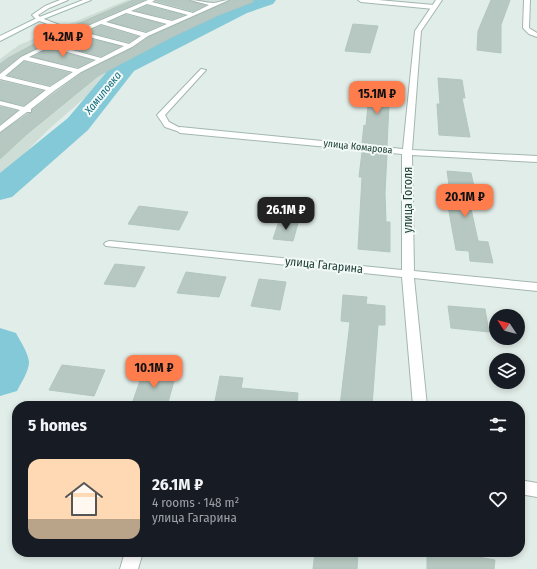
<!DOCTYPE html>
<meta charset="utf-8">
<style>
:root{--surface:#171b24;--page:#242831;--text:#f1f3f6;--muted:#9ea1a6;--accent:#ff7d4d}
body{margin:0;font-family:"Fira Sans Condensed",sans-serif;background:var(--page);color:var(--text);height:100vh;display:flex;flex-direction:column;font-size:15px;white-space:nowrap}
*{box-sizing:border-box;margin:0}
p{font-size:13px;color:var(--muted)}
.icon{flex:none;width:22px;height:22px;fill:none;stroke:currentColor;stroke-width:2;stroke-linecap:round;stroke-linejoin:round}
.map{position:relative;flex:1;overflow:hidden}
.sheet{position:absolute;left:12px;top:401px;width:513px;height:156px;display:flex;flex-direction:column;background:var(--surface);border-radius:16px;box-shadow:0 2px 6px #0003}
.sheet>*{flex:none}
.needle{width:26px;rotate:306deg}
.fabs{position:absolute;left:489px;top:309px;display:grid;gap:8px}
.fabs a{display:grid;place-items:center;width:36px;height:36px;border-radius:50%;background:var(--surface);box-shadow:0 2px 6px #0003;font-size:20px}
.price{position:absolute;translate:-50% -34px;padding:0 9px;border-radius:8px;background:var(--accent);color:#111;font-size:13px;line-height:26px;filter:drop-shadow(0 1px 2px #0008)}
.price::after{content:'';position:absolute;left:50%;top:24px;width:12px;height:9px;margin-left:-6px;background:inherit;clip-path:polygon(0 0,100% 0,50% 100%)}
.price.current{background:#222;color:#fff}
ul{padding:0;list-style:none}
li{display:flex;align-items:center;gap:12px;height:100px;padding:0 16px}
li span{display:grid;place-items:center;flex:none;width:112px;height:80px;border-radius:12px;color:#555}
li>.icon{margin-inline-start:auto}
span .icon{width:48px;height:48px;fill:#fffc;stroke-width:1}
li b{font-size:17px}
h2{display:flex;justify-content:space-between;align-items:center;height:48px;padding:0 16px;font-size:17px}
.map>svg:first-child{display:block}
.built{fill:#cfddd7}
.lines{fill:none;stroke-linecap:round;stroke-linejoin:round}
.river{fill:#83c9d8;fill-rule:evenodd}
.building{fill:#b6c8c1;stroke:#b2c7bf}
.service-casing{stroke:#a3b6b0;stroke-width:2}
.minor-casing{stroke:#a3b6b0;stroke-width:2}
.secondary-casing{stroke:#9ebab1;stroke-width:2}
.service{fill:#fff;fill-rule:evenodd}
.minor{fill:#fff;fill-rule:evenodd}
.secondary{fill:#fff;fill-rule:evenodd}
.labels{text-anchor:middle;dominant-baseline:central;stroke-width:4;stroke-linejoin:round;paint-order:stroke}
.far-street-label{font-size:10px;fill:#1f4038;stroke:#f2f9f6}
.far-water-label{font-size:11px;font-style:italic;fill:#136d82;stroke:#f2f9f6}
.street-label{font-size:12px;fill:#1f4038;stroke:#f2f9f6}
</style>
<div class="map">
<svg width="537" height="569" viewBox="0 0 537 569">
<rect width="100%" height="100%" fill="#e1ede8"/>
<path class="built" d="M127,0H265L225,14L121,66L49,129L0,178V59L19,45Z"/>
<g class="lines">
<path class="river" d="M247,0H276L273,4L247,13L134,71L88,130L12,197L0,200V173L68,118L116,61L233,5Z
M0,328L16,333C20,341 28,352 29,362C29,371 21,383 17,391L0,396Z"/>
</g>
<path class="building" d="M133,0H144L76,29L70,27Z
M156,0H189L205,5L193,11L156,1Z
M230,0H253V2L219,15L172,37L98,76L27,134L0,159V133L28,114L32,113V110L82,73L133,48L149,37Z
M491,0H510L501,25V53L477,50L478,31Z
M147,6L183,15L172,19L136,11Z
M126,15L162,24L146,31L110,22Z
M353,24L378,26L370,53L345,51Z
M101,26L138,37L129,42L88,32Z
M58,31L67,33L20,56L0,72V64L8,58Z
M77,36L120,46L101,56L58,45Z
M49,49L92,60L78,67L33,57Z
M24,62L69,73L50,85L8,75Z
M438,78L462,80L465,98H462L470,137L439,135L437,104H440Z
M0,81L43,91L24,105L0,100Z
M370,82L390,83L387,146L362,143L364,125L366,126Z
M0,107L17,111L0,124Z
M362,152L387,154L385,193L386,222H390V252L358,249L362,177H359Z
M447,171L471,173L475,191L467,190L478,241L488,242L493,263L470,261L469,251L456,250L448,206H452Z
M139,206L188,212L179,230L128,224Z
M279,221L298,223L293,241L273,239Z
M115,264L145,267L135,287L104,284Z
M186,272L226,277L219,297L177,293Z
M259,279L286,282L280,310L251,306Z
M343,295L367,297L366,304L385,306V325H378L372,406H340L350,322L341,321Z
M448,306L485,309L489,332L451,328Z
M62,365L105,370L94,396L49,390Z
M143,372L176,374L167,406L132,404Z
M220,376L243,378L241,388L298,393L297,406H214Z
M315,552H358L357,569H313Z
M427,552H451L495,560L494,569H427Z"/>
<g class="lines">
<g class="service-casing">
<path id="service" d="M60,0H68L49,8L38,15L41,18L76,31L148,0H155L152,2L193,13L209,5L190,0C198,0 206,3 213,3C218,3 223,0 229,0L148,36L132,47L81,72L54,91L31,109V112H27L0,132V126L20,110L0,105V101L24,107L46,90L0,79V74L21,57L71,33L37,20L32,15L45,6ZM147,4L188,15L172,21L131,11ZM126,13L167,24L146,33L106,22ZM101,24L141,36L129,44L83,32ZM77,34L124,46L101,58L54,45ZM49,47L96,60L78,69L29,57ZM24,60L73,72L50,87L5,76Z
M358,0H378L434,5L437,7L434,9L361,2Z
M201,69L206,70L165,115L169,122L184,130L180,132L165,127L157,115Z"/>
</g>
<g class="minor-casing">
<path id="minor" d="M436,0H442L421,31L412,150L537,156V162L412,155L414,271L537,283V291L414,278L427,406H413L402,277L106,246L104,244L106,242L110,241L402,270V154L180,133L176,130L180,127L403,149L415,31Z
M524,0H530L529,28L537,33V37L529,34L523,28Z
M520,480L537,483V497L520,494Z
M125,552H143L138,569H120Z"/>
</g>
<g class="secondary-casing">
<path id="secondary" d="M83,0H91L41,20L0,41V36L37,18Z"/>
</g>
<use href="#service" class="service"/>
<use href="#minor" class="minor"/>
<use href="#secondary" class="secondary"/>
</g>
<g class="labels">
<g class="far-street-label">
<text transform="translate(358 147) rotate(6)">улица Комарова</text>
</g>
<g class="far-water-label">
<text transform="translate(103 93) rotate(-51)">Хамиловка</text>
</g>
<g class="street-label">
<text transform="translate(408 200) rotate(-90)">улица Гоголя</text>
<text transform="translate(324 265) rotate(6)">улица Гагарина</text>
</g>
</g>
</svg>
<div class="fabs">
<a><svg class="needle" viewBox="-14 -14 28 28"><path d="M0-13l5 13h-10z" fill="#e53935"/><path d="M0 13l5-13h-10z" fill="#9ea1a6"/></svg></a>
<a><svg class="icon" aria-label="layers" viewBox="0 0 24 24"><path d="M12 4l9 5-9 5-9-5zM3 14l9 5 9-5"/></svg></a>
</div>
<b class="price" style="left:63px;top:58px">14.2M ₽</b>
<b class="price" style="left:377px;top:115px">15.1M ₽</b>
<b class="price" style="left:465px;top:218px">20.1M ₽</b>
<b class="price current" style="left:286px;top:231px">26.1M ₽</b>
<b class="price" style="left:154px;top:389px">10.1M ₽</b>
<section class="sheet">
<h2>5 homes<svg class="icon" aria-label="filters" viewBox="0 0 24 24"><path d="M4 7h16M4 17h16"/><circle cx="9" cy="7" r="2"/><circle cx="15" cy="17" r="2"/></svg></h2>
<ul>
<li><span style="background:linear-gradient(#ffd9b3 75%,#b9a48a 0)"><svg class="icon" aria-label="home" viewBox="0 0 24 24"><path d="M3 11l9-7 9 7M6 9v11h12V9"/></svg></span><div><b>26.1M ₽</b><p>4 rooms · 148 m²</p><p>улица Гагарина</p></div><svg class="icon" aria-label="heart" viewBox="0 0 24 24"><path d="M12 20l-8-8c-3-5 5-10 8-4 3-6 11-1 8 4z"/></svg></li>
</ul>
</section>
</div>
